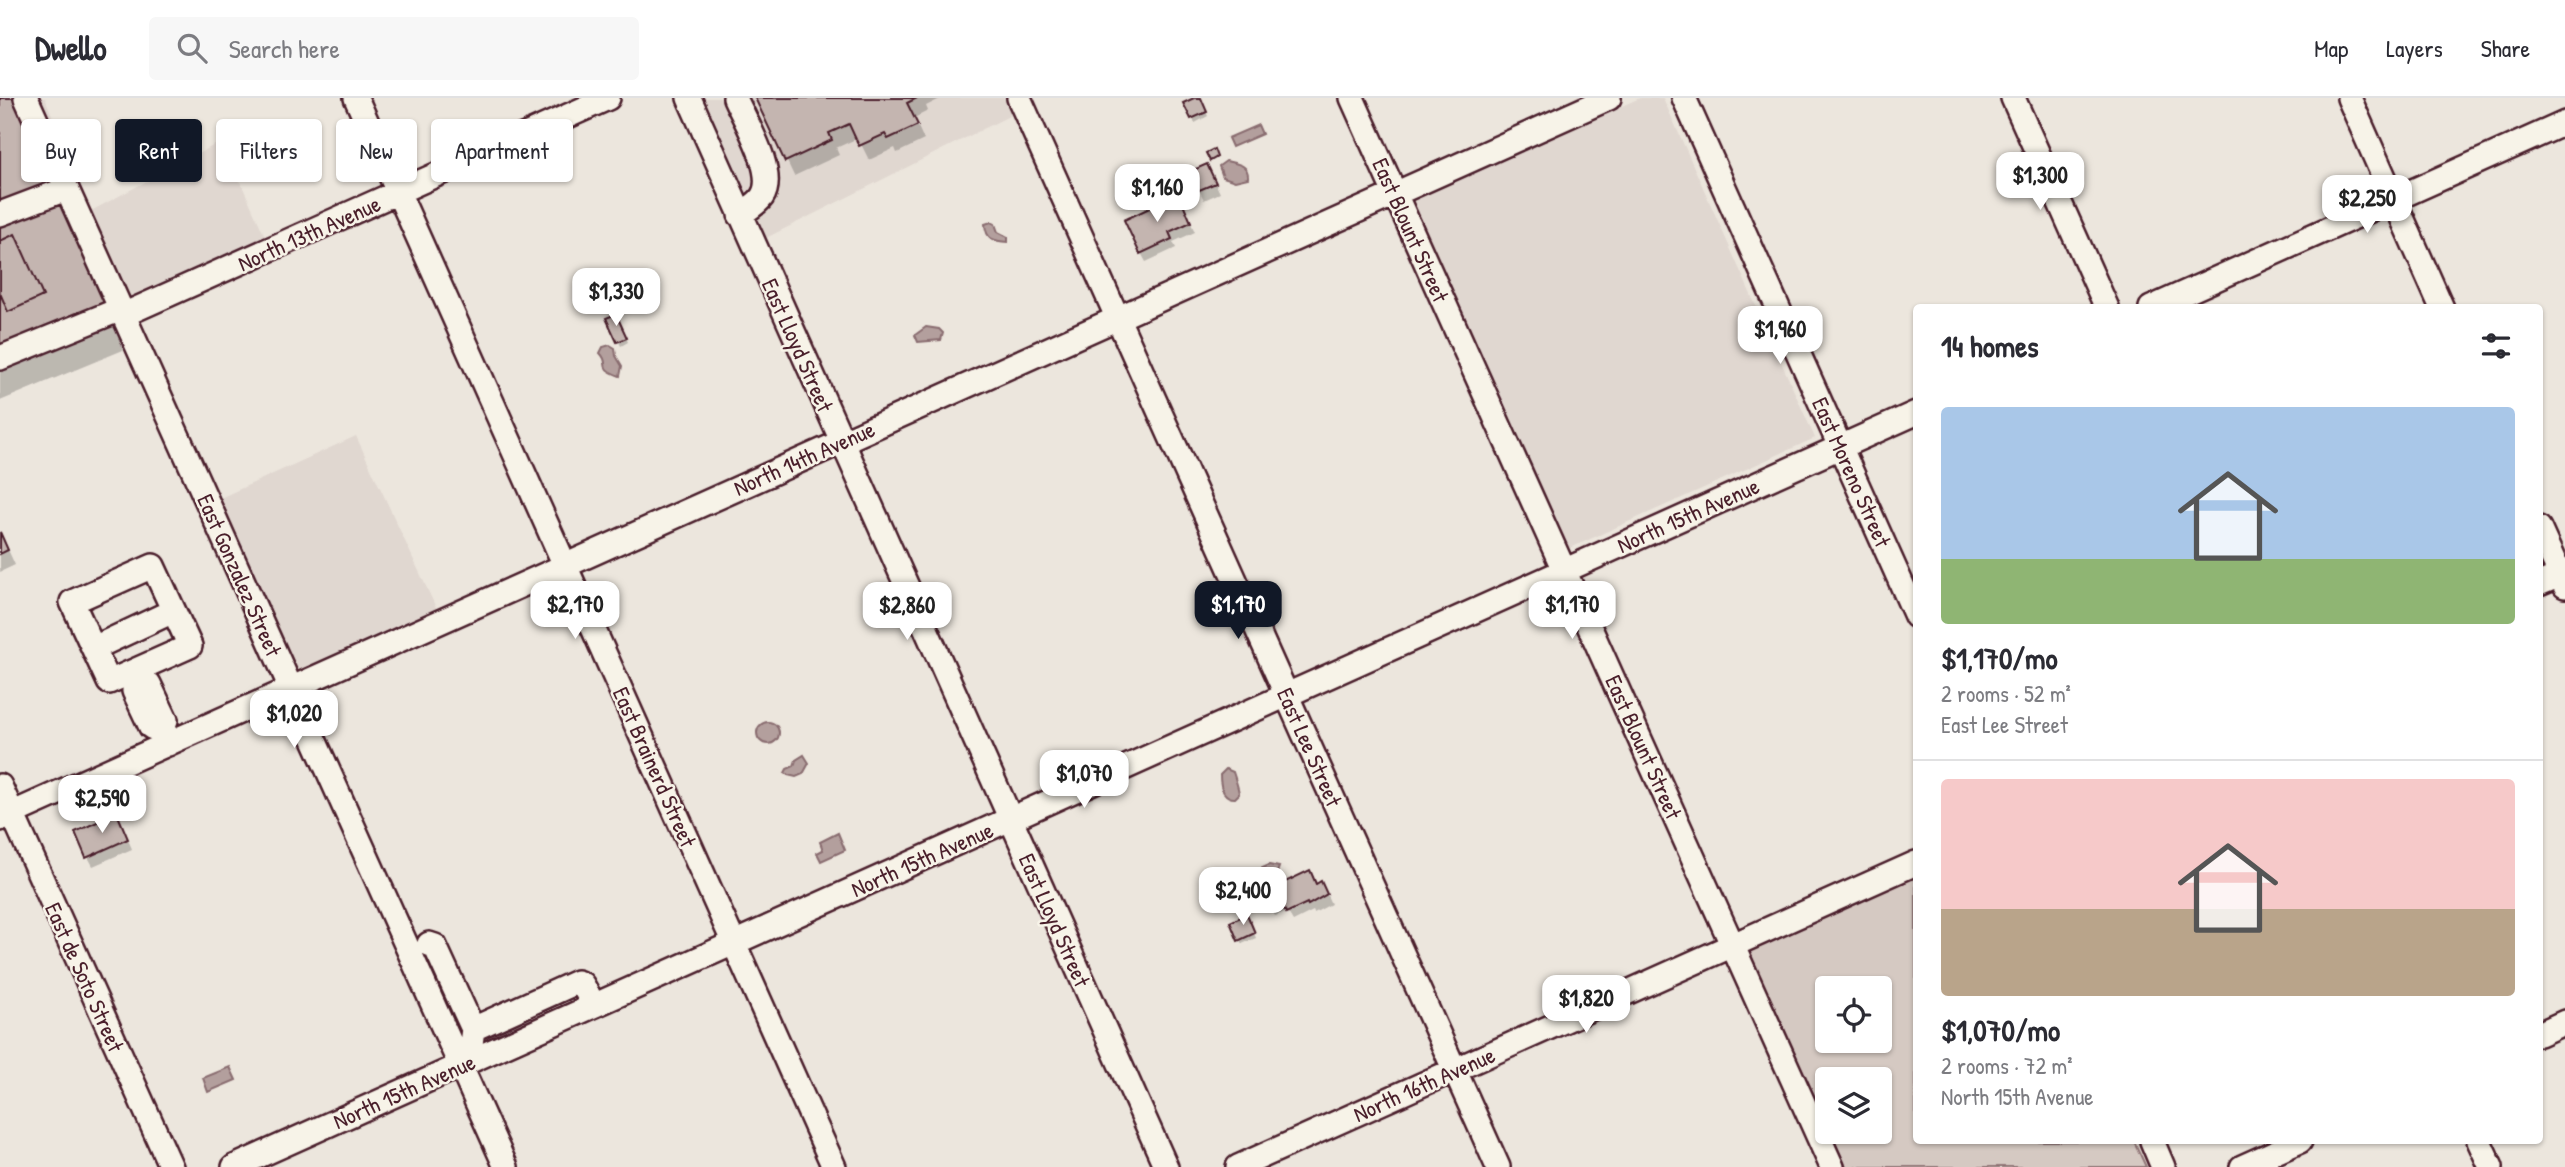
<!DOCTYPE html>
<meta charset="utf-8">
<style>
:root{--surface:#fff;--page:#f7f7f7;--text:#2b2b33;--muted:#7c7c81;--line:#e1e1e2;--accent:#111827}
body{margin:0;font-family:"Patrick Hand",sans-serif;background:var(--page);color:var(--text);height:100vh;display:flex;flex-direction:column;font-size:26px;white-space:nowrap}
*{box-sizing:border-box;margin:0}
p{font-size:23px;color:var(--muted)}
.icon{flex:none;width:38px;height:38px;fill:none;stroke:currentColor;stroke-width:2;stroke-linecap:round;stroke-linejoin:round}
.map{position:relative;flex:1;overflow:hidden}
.sheet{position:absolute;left:1913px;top:206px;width:630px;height:840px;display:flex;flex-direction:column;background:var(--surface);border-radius:7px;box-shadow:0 2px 5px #0004}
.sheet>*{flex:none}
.guide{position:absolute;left:21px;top:21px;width:665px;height:63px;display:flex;gap:14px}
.tools{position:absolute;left:1815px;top:878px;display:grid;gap:14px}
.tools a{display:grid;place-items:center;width:77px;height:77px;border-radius:7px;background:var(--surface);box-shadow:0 2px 5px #0004;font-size:35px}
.price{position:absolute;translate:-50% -60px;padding:0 16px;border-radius:14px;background:#fff;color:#222;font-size:23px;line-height:46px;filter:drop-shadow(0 2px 4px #0008)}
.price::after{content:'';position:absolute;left:50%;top:42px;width:21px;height:16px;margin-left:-10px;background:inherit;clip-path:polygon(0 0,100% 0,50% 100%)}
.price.current{background:var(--accent);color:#fff}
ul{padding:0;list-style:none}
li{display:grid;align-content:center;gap:14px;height:371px;padding:0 28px}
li+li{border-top:2px solid var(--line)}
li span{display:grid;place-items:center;height:217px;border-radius:7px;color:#555}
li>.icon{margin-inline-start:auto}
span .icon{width:126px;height:126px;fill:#fffc;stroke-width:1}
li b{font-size:30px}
h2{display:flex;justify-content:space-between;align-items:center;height:84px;padding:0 28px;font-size:30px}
.tag{padding:0 24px;border-radius:7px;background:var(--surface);box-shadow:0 2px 5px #0004;font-size:24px;line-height:63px}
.tag.current{background:var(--accent);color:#fff}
header{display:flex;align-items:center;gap:42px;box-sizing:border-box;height:98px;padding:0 35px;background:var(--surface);border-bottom:2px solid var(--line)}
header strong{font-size:33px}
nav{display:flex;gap:38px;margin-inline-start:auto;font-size:24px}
.search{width:490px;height:63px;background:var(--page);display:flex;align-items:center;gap:18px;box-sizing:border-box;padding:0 24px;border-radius:7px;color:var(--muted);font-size:26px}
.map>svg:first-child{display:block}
.built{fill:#e0d7d0}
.green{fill:#d5c9c2;stroke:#907476;stroke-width:2;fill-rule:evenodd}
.water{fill:#b39f9d;stroke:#896c6f;stroke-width:2}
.shadow{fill:#0003}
.building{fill:#c4b5b0;stroke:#4a1f2b;stroke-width:2}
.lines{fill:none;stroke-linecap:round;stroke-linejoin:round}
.minor-casing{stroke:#4a1f2b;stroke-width:28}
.minor{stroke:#f7f3e8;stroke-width:23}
.labels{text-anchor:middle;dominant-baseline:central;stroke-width:5;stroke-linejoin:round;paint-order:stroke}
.street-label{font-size:23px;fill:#4a1f2b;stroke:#f7f3e8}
</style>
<header>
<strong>Dwello</strong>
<div class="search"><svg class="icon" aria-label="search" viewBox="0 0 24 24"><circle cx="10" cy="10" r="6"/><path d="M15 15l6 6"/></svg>Search here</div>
<nav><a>Map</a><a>Layers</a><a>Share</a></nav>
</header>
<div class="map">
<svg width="2565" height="1069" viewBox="0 0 2565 1069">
<rect width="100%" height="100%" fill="#ece6dd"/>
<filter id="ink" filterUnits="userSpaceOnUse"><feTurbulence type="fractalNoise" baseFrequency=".0143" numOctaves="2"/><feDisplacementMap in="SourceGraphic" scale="14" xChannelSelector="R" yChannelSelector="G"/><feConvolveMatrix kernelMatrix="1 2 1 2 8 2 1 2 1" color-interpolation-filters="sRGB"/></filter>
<g filter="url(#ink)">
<path class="built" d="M38,0H45L91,113L222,43L267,143L129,204Z
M703,0H1008L1015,15L766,140Z
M1640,0H1663L1815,340L1568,451L1411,101Z
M356,338L438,514L297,577L218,401Z"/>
<path class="green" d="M1916,773V1043H2134L2146,1069H1846L1830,1034H1880V982H1827V1027L1744,849ZM1827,891H1880V943H1827Z"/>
<path class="water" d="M1258,27L1262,36L1232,49L1228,40Z
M1226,63C1237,66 1249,66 1248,80L1235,83L1223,79L1219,68Z
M991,124L995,126L998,134L1008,139V144C994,143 986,142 985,126Z
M926,229L939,231L943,235L941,242L918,244L915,237Z
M610,247L615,250L616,258L622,268L620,278C595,269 612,267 600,255L603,249Z
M757 635a11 11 0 1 1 22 0a11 11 0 1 1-22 0Z
M804,657L809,665L803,676L796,679L788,677L785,675L787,671L794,668L796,662Z
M1226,671L1233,674C1234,677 1239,693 1239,696L1235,700C1222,700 1220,688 1220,677Z
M838,735L845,752L821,763L817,755L823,752L820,744Z
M1269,767L1279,769L1275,781L1261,786L1255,784L1252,780L1256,773Z
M230,969L236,982L208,994L203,980Z"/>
<path class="shadow" d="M0,0H16L128,250L0,303Z
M757,0H942L926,8L928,13L914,20L924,42L897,55L895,50L869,62L858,40L836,50L839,57L794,78Z
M1199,0L1208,18L1195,25L1186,6Z
M1191,75L1212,78L1220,95L1204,102Z
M1183,108L1195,134L1173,144L1176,150L1146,164L1141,155Z
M608,221L618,222L628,244L621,248Z
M0,434L15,467L0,474Z
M122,727L132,751L93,768L88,759Z
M1316,787L1326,795L1331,806L1314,815L1313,813L1293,823L1287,813L1275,818L1270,809Z
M1248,822L1256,840L1242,846L1240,842Z"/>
<path class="building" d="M0,0H14L113,221L0,268Z
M755,0H917L907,5L918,27L888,41L885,36L859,48L849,26L829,35L832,42L785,64Z
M1194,0H1201L1207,14L1191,21L1183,5Z
M1214,51L1217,59L1210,63L1206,55Z
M1207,66L1216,85L1197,93L1189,74Z
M1179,96L1191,124L1169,134L1172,141L1140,156L1124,122Z
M15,136L43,198L8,214L0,195V143Z
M616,216L627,240L617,244L606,220Z
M0,434L8,452L0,456Z
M117,715L128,741L86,760L75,734Z
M1310,772L1316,786L1321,783L1327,796L1308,807L1307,805L1286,815L1281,804L1269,810L1262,795Z
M1247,816L1255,835L1238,843L1230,824Z"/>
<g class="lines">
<g class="minor-casing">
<path id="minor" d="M26,0L506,1069
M356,0L834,1069
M689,0L1166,1069
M735,0C745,23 778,76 762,99C757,106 747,112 740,117
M1019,0L1498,1069
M1352,0L1832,1069
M1684,0L1916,518
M2013,0L2107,210
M2349,0L2442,210
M0,116L66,91
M2151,210L2565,25
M123,217L608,0
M0,260L121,211
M2539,430L2565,488
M153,468L190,548L109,584L72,504Z
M2539,486L2565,475
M94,550L173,513
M134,573L138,581L149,586L166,622L161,633
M138,581L134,593L151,629L161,633L168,646
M0,688L171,1069
M0,721L1609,0
M429,846L435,848L473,931L471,946
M473,931L577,884L582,886L594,907
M2539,936L2565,924
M2152,1043L2163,1069
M2479,1043L2491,1069
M234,1069L1916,315
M1238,1069L1916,765
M2242,1069L2300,1043"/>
</g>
<use href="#minor" class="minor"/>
</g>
</g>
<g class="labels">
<g class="street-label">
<text transform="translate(1411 132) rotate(66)">East Blount Street</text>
<text transform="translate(309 135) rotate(-24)">North 13th Avenue</text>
<text transform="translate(798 247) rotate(66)">East Lloyd Street</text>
<text transform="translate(804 360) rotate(-24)">North 14th Avenue</text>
<text transform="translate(1852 374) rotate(66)">East Moreno Street</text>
<text transform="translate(1688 417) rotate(-24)">North 15th Avenue</text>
<text transform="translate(240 477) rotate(66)">East Gonzalez Street</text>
<text transform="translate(1310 649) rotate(66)">East Lee Street</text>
<text transform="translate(1644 649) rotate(66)">East Blount Street</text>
<text transform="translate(655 669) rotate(66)">East Brainerd Street</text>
<text transform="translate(922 761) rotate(-24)">North 15th Avenue</text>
<text transform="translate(1055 822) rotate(66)">East Lloyd Street</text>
<text transform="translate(85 879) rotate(66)">East de Soto Street</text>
<text transform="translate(1424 986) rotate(-24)">North 16th Avenue</text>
<text transform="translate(404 993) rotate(-24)">North 15th Avenue</text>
</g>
</g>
</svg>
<div class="tools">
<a><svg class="icon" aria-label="locate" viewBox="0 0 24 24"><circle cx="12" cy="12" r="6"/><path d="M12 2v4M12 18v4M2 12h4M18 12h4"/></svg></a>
<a><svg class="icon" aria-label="layers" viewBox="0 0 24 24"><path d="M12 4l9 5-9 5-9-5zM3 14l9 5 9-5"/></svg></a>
</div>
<b class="price" style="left:2040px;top:114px">$1,300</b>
<b class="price" style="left:1157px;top:126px">$1,160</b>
<b class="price" style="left:2367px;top:137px">$2,250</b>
<b class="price" style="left:616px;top:230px">$1,330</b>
<b class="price" style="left:1780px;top:268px">$1,960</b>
<b class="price" style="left:575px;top:543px">$2,170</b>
<b class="price current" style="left:1238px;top:543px">$1,170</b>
<b class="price" style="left:1572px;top:543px">$1,170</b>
<b class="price" style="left:907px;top:544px">$2,860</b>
<b class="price" style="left:294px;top:652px">$1,020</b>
<b class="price" style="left:1084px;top:712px">$1,070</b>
<b class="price" style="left:102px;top:737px">$2,590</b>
<b class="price" style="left:1243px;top:829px">$2,400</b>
<b class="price" style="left:1586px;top:937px">$1,820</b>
<div class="guide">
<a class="tag">Buy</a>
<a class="tag current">Rent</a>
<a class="tag">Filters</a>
<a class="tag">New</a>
<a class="tag">Apartment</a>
</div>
<section class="sheet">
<h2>14 homes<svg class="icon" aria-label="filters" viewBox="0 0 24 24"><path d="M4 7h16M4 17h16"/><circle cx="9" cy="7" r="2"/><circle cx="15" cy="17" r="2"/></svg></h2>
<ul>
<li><span style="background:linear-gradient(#a9c7e8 70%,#8fb573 0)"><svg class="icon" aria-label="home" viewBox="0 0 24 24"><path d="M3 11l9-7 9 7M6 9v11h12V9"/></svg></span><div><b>$1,170/mo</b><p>2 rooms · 52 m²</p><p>East Lee Street</p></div></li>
<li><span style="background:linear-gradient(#f6c9c9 60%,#b9a48a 0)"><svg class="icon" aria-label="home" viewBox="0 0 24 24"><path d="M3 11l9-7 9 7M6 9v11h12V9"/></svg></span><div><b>$1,070/mo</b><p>2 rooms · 72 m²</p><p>North 15th Avenue</p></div></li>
</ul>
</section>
</div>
